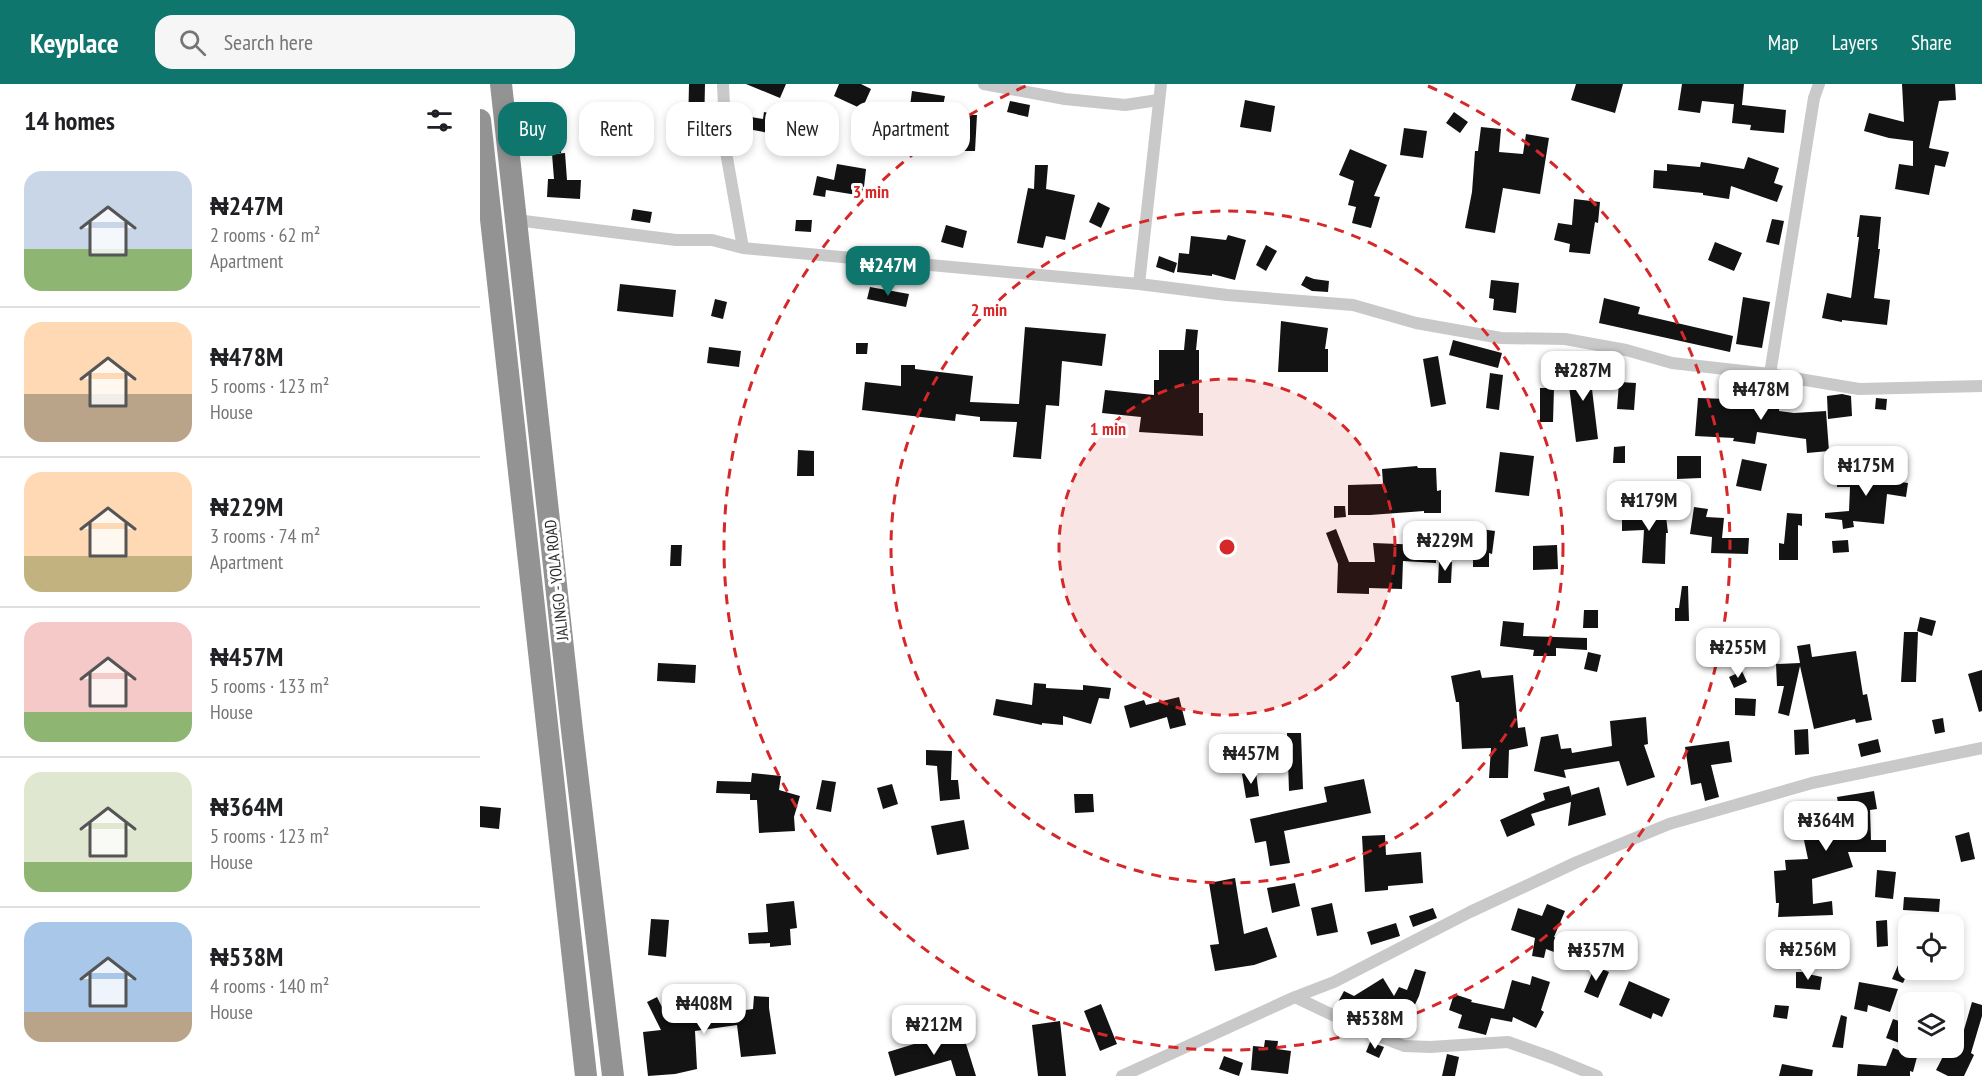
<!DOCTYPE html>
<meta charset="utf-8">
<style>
:root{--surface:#fff;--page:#f6f6f6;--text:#202124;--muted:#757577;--line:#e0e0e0;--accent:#0f766e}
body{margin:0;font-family:"PT Sans Narrow",sans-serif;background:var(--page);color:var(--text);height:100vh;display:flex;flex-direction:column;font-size:22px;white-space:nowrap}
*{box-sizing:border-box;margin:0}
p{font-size:20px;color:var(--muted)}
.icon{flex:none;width:33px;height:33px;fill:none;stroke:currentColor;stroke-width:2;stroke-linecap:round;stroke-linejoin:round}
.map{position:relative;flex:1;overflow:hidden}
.drawer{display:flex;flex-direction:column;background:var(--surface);width:480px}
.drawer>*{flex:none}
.guide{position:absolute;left:18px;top:18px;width:570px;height:54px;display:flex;gap:12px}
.controls{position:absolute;left:1418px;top:830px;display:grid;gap:12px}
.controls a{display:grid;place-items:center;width:66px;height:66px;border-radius:12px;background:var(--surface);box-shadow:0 3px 9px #0003;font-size:30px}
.price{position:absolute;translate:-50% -51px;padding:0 14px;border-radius:12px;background:#fff;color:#222;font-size:20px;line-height:39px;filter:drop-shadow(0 2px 3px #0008)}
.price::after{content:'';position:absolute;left:50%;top:36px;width:18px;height:14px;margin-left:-9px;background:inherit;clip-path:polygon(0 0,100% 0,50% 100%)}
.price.active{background:var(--accent);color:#fff}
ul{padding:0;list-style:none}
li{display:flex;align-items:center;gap:18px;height:150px;padding:0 24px}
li+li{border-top:2px solid var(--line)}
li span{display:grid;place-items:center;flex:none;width:168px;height:120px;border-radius:18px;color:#555}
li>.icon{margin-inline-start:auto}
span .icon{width:72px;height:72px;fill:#fffc;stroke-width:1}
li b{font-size:26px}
h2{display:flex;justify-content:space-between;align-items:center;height:72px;padding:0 24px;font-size:26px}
.chip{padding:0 21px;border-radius:18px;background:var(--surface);box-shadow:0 3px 9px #0003;font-size:21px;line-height:54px}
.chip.active{background:var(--accent);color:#fff}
header{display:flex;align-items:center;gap:36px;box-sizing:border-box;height:84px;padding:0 30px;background:var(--accent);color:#fff}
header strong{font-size:28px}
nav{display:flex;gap:33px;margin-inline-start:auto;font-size:21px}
.search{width:420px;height:54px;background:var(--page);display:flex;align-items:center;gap:15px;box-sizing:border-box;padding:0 21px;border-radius:18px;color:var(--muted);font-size:22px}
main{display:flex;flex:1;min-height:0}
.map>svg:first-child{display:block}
.building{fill:#131313}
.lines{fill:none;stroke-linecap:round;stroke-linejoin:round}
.street{stroke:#c9c9c9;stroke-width:12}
.highway{stroke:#939393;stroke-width:22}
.ring{fill:none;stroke:#d62828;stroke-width:3;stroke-dasharray:10 8}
.labels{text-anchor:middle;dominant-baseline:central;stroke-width:6;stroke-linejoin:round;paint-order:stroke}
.street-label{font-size:16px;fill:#2c2c2c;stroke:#fff}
.centre{fill:#d62828;stroke:#fff;stroke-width:3}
.ring-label{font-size:18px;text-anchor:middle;font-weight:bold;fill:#d62828;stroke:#fff;stroke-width:6;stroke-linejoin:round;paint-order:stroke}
</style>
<header>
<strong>Keyplace</strong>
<div class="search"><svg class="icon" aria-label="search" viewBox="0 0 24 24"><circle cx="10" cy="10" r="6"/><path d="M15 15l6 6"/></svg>Search here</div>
<nav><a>Map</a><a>Layers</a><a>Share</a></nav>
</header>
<main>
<section class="drawer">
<h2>14 homes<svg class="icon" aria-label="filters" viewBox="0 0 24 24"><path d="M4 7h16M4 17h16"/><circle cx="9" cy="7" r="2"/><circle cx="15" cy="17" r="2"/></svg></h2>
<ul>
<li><span style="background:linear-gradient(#c9d6e8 65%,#8fb573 0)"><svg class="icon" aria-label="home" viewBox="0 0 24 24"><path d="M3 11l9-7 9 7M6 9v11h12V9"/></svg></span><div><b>₦247M</b><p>2 rooms · 62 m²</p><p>Apartment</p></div></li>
<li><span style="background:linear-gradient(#ffd9b3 60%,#b9a48a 0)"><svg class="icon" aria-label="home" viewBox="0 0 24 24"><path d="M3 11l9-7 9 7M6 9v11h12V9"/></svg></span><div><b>₦478M</b><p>5 rooms · 123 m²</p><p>House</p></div></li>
<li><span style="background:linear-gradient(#ffd9b3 70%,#c2b280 0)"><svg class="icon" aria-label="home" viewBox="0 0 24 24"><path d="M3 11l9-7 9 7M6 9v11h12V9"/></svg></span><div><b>₦229M</b><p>3 rooms · 74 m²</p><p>Apartment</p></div></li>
<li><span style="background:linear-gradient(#f6c9c9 75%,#8fb573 0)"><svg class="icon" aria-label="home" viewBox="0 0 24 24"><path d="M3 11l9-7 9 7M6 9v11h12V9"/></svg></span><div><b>₦457M</b><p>5 rooms · 133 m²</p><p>House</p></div></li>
<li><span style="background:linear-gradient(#dfe7d0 75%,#8fb573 0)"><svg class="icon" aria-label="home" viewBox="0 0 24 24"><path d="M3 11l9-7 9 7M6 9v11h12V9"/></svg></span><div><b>₦364M</b><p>5 rooms · 123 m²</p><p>House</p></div></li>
<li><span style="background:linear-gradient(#a9c7e8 75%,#b9a48a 0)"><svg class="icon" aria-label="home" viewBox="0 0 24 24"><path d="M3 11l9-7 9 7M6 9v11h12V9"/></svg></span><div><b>₦538M</b><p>4 rooms · 140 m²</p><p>House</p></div></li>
</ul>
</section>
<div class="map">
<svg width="1502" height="992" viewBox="0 0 1502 992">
<rect width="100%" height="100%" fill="#fff"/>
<path class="building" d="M209,0H225L224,45H208Z
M266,0H306L300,14Z
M359,0H381L391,5L382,25L354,12Z
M1096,0H1143L1135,29L1091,16Z
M1202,0H1264L1262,21L1222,17L1220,29L1198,26Z
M1422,0H1475L1476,16L1459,17L1449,64L1469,68L1465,83L1455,81L1449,111L1415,105L1419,80L1433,82V57L1409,54L1384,47L1389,29L1424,38Z
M432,7L465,12L462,27L430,22Z
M765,16L795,22L791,48L760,43Z
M530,17L550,21L548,33L527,28Z
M1254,20L1306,26L1304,49L1270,46L1271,41L1252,39Z
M284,28L298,31L294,50L268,45L271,33L283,35Z
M974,28L988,38L980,49L966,39Z
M482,31H497L495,67H481Z
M402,38L417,40L413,64L399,61Z
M1001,43L1021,45L1019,68L1043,70L1046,50L1069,54L1060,110L1023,104L1015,149L985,144L992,108L995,67H998Z
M924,44L947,47L943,74L920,71Z
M70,53L82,54L81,69L69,68Z
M870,65L907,81L894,112L900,113L891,144L872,139L876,123L868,121L874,97L859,91Z
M85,69L87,96H101L100,115L67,113L68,95H74L72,70Z
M1268,73L1299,84L1294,99L1303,102L1297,118L1251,102L1249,115L1223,111V109L1173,104L1174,86L1187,87V80L1220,83L1221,78L1264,85Z
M357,80L386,85L383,112L346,106L345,113L333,111L337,92L354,96Z
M555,81H568L566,105L595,111L585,156L566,152L563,164L537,159L548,104L554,105Z
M1094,115L1120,118L1118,139L1115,138L1110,170L1089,168L1090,160L1074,156L1078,139L1092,141Z
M618,118L630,124L621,144L609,138Z
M153,125L172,128L170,139L151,136Z
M1380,131L1401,133L1398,165H1400L1394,214L1410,216L1407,241L1362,236V238L1342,234L1347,209L1371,214L1379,153H1377Z
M1292,135L1304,137L1299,161L1286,158Z
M316,136H332L331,148L315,147Z
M466,141L487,147L483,164L461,158Z
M748,151L766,156L755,196L732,190V192L697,188L699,169L709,170L711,152L746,156Z
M1235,158L1262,169L1254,187L1228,176Z
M786,161L797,167L786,187L776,181Z
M679,172L697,179L694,189L676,183Z
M826,192L834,195L849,197L848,208L832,207L821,201Z
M1011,196L1039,199L1036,229L1013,226L1014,215L1009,214Z
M140,200L196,206L193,233L137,227Z
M390,203L429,210L426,223L387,215Z
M1263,213L1290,218L1282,264L1256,260Z
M1124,214L1160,223L1158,230L1253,252L1250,268L1119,239Z
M235,215L247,218L243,235L231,232Z
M801,237L848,244L845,265H848V288H798Z
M545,243L626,250L622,282L582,277L579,322L566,321L561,375L533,373L537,338L500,337V333L476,330L475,337L382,326L385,298L421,302V281H435V285L493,292L490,318L539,320Z
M706,245L718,246L716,266H719V329H723V352L659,348L661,333L622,329L625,306L674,311V296H679V266H704Z
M973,256L1022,269L1018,284L969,271Z
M376,259H388L387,270H376Z
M229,263L261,267L259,283L227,279Z
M958,272L966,320L951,323L943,275Z
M1113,279L1114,297H1111L1118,355L1096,358L1089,302L1092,301V280Z
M1010,289L1023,291L1019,326L1006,324Z
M1139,298L1156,299L1154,326L1137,325Z
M1281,301L1301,303L1299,327L1314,329L1346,327L1349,367L1327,369L1326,355L1277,348L1275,360L1253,357L1254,354L1215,352L1218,314L1248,315V318L1279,323Z
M1060,304H1074L1073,338H1060Z
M1362,310L1371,312L1372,332L1348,335L1347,312Z
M1396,314L1407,315L1406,326L1395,325Z
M1145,362V379H1133L1134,363Z
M318,366L334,367V392H317Z
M1020,368L1054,372L1049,412L1015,408Z
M1197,372H1221V394L1197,395Z
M1262,375L1287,380L1281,407L1256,402Z
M937,382L938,384H956L957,407L961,406V429H944V427L890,431H868V401L903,400L902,385Z
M1358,385H1392L1391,394L1428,399L1426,413L1407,410L1404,440L1373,437L1374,443L1363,445L1362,436L1345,434V429L1369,427L1370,403H1357Z
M854,422H865L866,433L854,434Z
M1214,423L1228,425L1226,433L1244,434L1242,454H1269L1268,470L1231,469L1232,453L1210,450Z
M1185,424L1188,449H1186L1185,480L1162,479L1164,446L1142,447V425H1155V428Z
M1307,429L1322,430V442L1318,441V476H1299V459L1304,460Z
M993,444L1015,447L1012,470L1009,469V483H993Z
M856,445L869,478H895L893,459L943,461L942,454H955L956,479L923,477L922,505L889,504V510L857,509L858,480L846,449Z
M1368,456L1369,468L1353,469L1352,457Z
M191,461H202L201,482H190Z
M1077,461L1078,485L1053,486V462Z
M959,477L972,478L971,499H958Z
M1202,502H1208L1209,537H1195V524H1199Z
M1104,526H1118V544H1103Z
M1440,533L1456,537L1452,552L1437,547Z
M1023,537L1044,539L1043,552L1107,554V566L1076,564V572H1053L1054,566L1020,562Z
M1256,545L1257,568L1245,569L1244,546Z
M1424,548H1438L1436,598H1421Z
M1330,560L1332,573L1376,567L1383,611L1387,610L1392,636L1376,639L1375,635L1334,645L1320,582L1309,632L1298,629L1304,602H1297L1296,580L1320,579L1317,562Z
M1108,568L1121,571L1117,588L1104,585Z
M178,579L216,581L215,599L177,597Z
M1000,586L1002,594L1033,591L1038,644L1045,643L1048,662L1029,666L1028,694H1009L1011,664L982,665L979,618H976L971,592Z
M1502,586V627L1499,628L1488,590Z
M1262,587L1267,598L1254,604L1249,593Z
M554,599L566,600V604L603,606V601L631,604L629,615L619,614L611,640L583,632V641L562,639V641L513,631L516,615L552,621Z
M699,613L706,641L690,645L687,633L650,644L644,622L664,616L666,621Z
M1255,614L1276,615L1275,632L1255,631Z
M1166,633L1168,660L1164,661L1175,693L1147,702L1139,677L1084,686L1086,694L1054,687L1061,653L1078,650L1081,665L1091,664L1092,669L1132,662L1130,637Z
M1463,634L1465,648L1455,650L1452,636Z
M1328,645L1329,670L1315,671L1314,646Z
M807,649H821L823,705L809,707Z
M1398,655L1401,668L1381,673L1378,660Z
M1249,657L1252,678L1231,681L1239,713L1225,717L1221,699L1211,701L1205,663Z
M446,666L472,667L471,696H478L480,715L460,717L457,682L446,681Z
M776,688L779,712L766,714L762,690Z
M272,689L301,692L299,706L320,712L314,733L315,747L279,749L277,716H270V710L236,709L237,697L271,698Z
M884,695L891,729L804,747L810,779L790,782L786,757L775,759L770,735L847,718L844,703Z
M342,696L356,698L351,728L336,725Z
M412,700L418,720L403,725L397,704Z
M1089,702L1092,713V711L1119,703L1126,731L1088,742L1091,718L1051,730L1055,741L1027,753L1020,736L1065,716L1063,709Z
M1394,707L1397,725L1390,726L1391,756H1406V768H1368L1373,783L1332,795L1333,820L1352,817L1353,831L1298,833L1299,819H1296L1294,787L1306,786L1305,776L1328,775L1318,728L1331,725L1359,724L1357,713Z
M594,710H613L614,728L595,729Z
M0,722L21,724L19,745L0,743Z
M484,736L489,765L457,771L451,742Z
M1489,748L1495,775L1481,778L1475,752Z
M905,751L906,771L941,768L943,799L908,802V806L885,808L882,752Z
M1397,786L1416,788L1413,815L1395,813Z
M755,794L764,850L787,843L797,873L774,881L735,887L730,861L739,860L729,799Z
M815,799L820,822L792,829L787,804Z
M1424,813L1460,815L1459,828L1423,826Z
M314,817L317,844L310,845L311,861L290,863V859L269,860L268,849L288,848L286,820Z
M852,819L858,848L837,852L831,824Z
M1067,820L1085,827L1074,853L1095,860L1090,874L1066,865L1064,874L1052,872L1055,854L1031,846L1038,824L1062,832Z
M953,824L957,834L933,843L929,832Z
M171,835L189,836L186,873L168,871Z
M1407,836L1408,862L1397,863L1396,837Z
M916,839L920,852L891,861L887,848Z
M1428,858V888L1423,899L1412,895Z
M1115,882L1129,888L1118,914L1104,908Z
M935,885L946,888L939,912L924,944L891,929L888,935L857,920L864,907L874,912L903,894L914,912L919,903L927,906Z
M1316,888H1328V890L1342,893L1340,906L1316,904Z
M1052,892L1070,898L1061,926L1064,928L1056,944L1033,933L1032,938L1011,934L1006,951L978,944L982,931L969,926L974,910L992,916L991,918L1024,925L1032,896L1050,901Z
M1149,897L1190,915L1182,933L1173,929L1171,935L1139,921Z
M1379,898L1418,905L1410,928L1388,921L1387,928L1374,925Z
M274,912L289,913V924L296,970L261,973L257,941L215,947L217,985L195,990L168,992L163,948L181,946L167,918L177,913L187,933L213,926L250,921L251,928L273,925Z
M1492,918L1502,921V932L1491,969L1494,971L1484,992H1468L1456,986L1468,963H1479Z
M621,920L637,960L620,967L604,927Z
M1295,921L1309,922L1307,935L1293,933Z
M1361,931L1367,933L1363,964L1352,963Z
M1413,935L1428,940V951L1425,961L1406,954Z
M580,937L586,992H558L552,941Z
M482,947L496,992H476L471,976L415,992L408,968L447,956L448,960Z
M785,956L798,957L797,965L811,967L808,990L771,986L773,962L784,963Z
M890,958L904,963L899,974L886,968Z
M1413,964L1437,973L1433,988L1430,987V992H1377L1378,980L1406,982Z
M967,970L979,973L975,992H962Z
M744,972L763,979L759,992L739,985Z
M1302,980L1333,986L1332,992H1299Z"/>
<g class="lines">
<path class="street" d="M243,0L246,68L263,164
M504,0L585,15L645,21L678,16
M36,136L196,156H232L263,164L659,200L747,211L873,221L936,239L1021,254L1085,255L1146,266L1192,279L1290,290L1379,305L1502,302
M659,200L681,0
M1290,290L1334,14L1339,0
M815,913L888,948L924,962L950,963L1028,958L1073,974L1117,992
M642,992L815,913L854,898L990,828L1097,778L1189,740L1332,699L1502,664"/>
<path class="highway" d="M21,0L92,646L133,992
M0,36L106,992"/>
</g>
<circle cx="747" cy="463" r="168" fill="#d62828" fill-opacity=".12"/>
<g class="ring">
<circle cx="747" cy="463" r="168"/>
<circle cx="747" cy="463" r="336"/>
<path d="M948 2A503 503 0 1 1 546 2"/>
</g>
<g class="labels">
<g class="street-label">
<text transform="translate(76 496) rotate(-96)">JALINGO - YOLA ROAD</text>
</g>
</g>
<circle cx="747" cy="463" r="9" class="centre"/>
<g class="ring-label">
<text x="391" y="114">3 min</text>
<text x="509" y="232">2 min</text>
<text x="628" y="351">1 min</text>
</g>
</svg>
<div class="controls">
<a><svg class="icon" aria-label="locate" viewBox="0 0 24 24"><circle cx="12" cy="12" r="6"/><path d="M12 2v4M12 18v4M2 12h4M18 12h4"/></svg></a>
<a><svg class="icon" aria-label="layers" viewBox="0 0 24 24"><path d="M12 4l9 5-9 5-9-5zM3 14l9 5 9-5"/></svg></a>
</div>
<b class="price active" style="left:408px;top:213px">₦247M</b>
<b class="price" style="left:1103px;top:318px">₦287M</b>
<b class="price" style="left:1281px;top:337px">₦478M</b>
<b class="price" style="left:1386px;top:413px">₦175M</b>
<b class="price" style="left:1169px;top:448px">₦179M</b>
<b class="price" style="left:965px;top:488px">₦229M</b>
<b class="price" style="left:1258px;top:595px">₦255M</b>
<b class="price" style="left:771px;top:701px">₦457M</b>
<b class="price" style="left:1346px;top:768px">₦364M</b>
<b class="price" style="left:1328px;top:897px">₦256M</b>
<b class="price" style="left:1116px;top:898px">₦357M</b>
<b class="price" style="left:224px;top:951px">₦408M</b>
<b class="price" style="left:895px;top:966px">₦538M</b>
<b class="price" style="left:454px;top:972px">₦212M</b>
<div class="guide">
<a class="chip active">Buy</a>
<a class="chip">Rent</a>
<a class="chip">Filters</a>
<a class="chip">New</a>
<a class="chip">Apartment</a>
</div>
</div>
</main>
